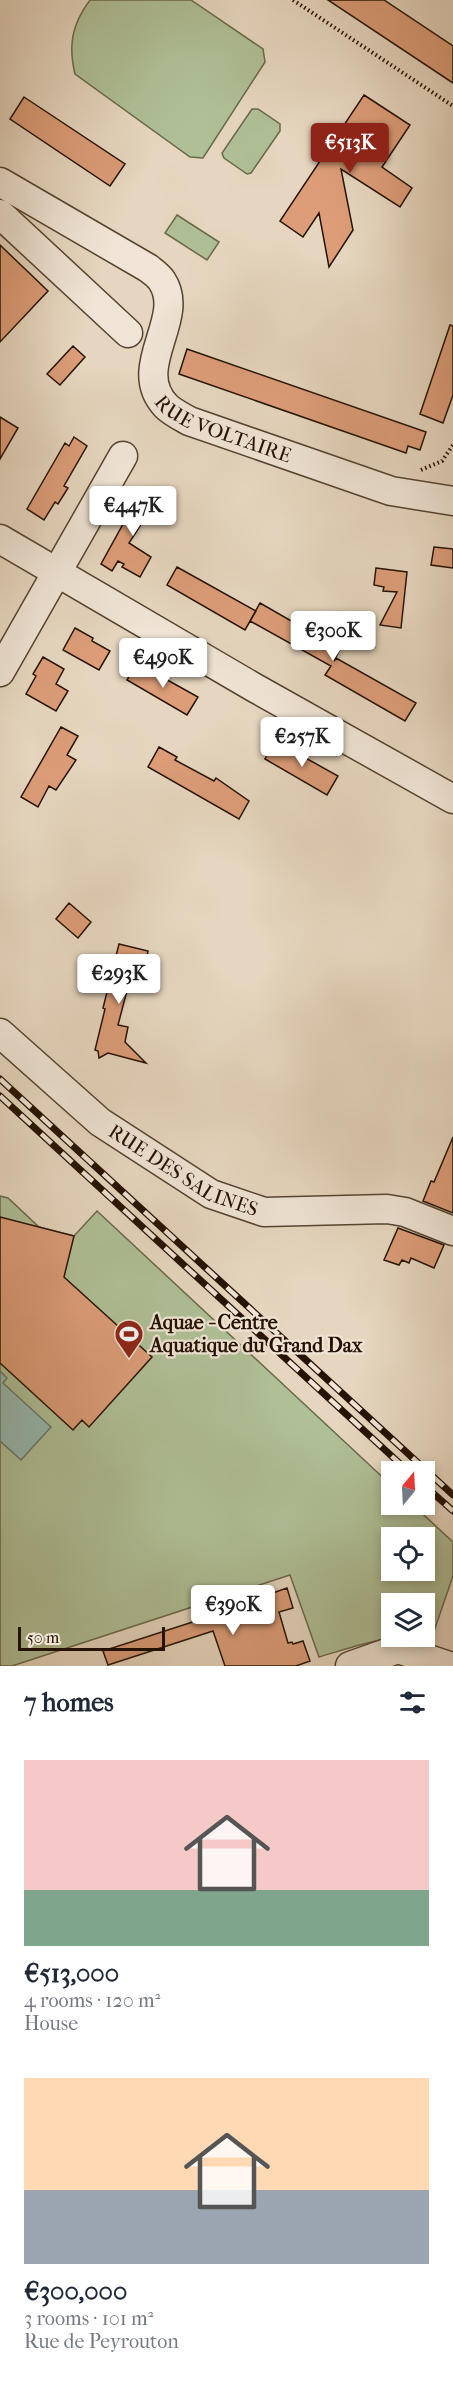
<!DOCTYPE html>
<meta charset="utf-8">
<style>
:root{--surface:#fff;--page:#f6f6f7;--text:#1f2937;--muted:#747a83;--accent:#8f2418}
body{margin:0;font-family:"IM FELL French Canon",serif;background:var(--page);color:var(--text);height:100vh;display:flex;flex-direction:column;font-size:22px;white-space:nowrap}
*{box-sizing:border-box;margin:0}
p{font-size:20px;color:var(--muted)}
.icon{flex:none;width:33px;height:33px;fill:none;stroke:currentColor;stroke-width:2;stroke-linecap:round;stroke-linejoin:round}
.map{position:relative;height:1666px;overflow:hidden}
.details{display:flex;flex-direction:column;background:var(--surface);flex:1}
.details>*{flex:none}
.needle{width:39px;rotate:18deg}
.controls{position:absolute;left:381px;top:1461px;display:grid;gap:12px}
.controls a{display:grid;place-items:center;width:54px;height:54px;border-radius:0px;background:var(--surface);box-shadow:0 3px 9px #0003;font-size:30px}
.scale{position:absolute;left:18px;bottom:15px;width:147px;box-sizing:border-box;padding-left:6px;border:3px solid #261200;border-top:0;font-size:16px;line-height:21px;white-space:nowrap;color:#261200;-webkit-text-stroke:4px #efe4d5;paint-order:stroke}
.price{position:absolute;translate:-50% -51px;padding:0 14px;border-radius:6px;background:#fff;color:#222;font-size:20px;line-height:39px;filter:drop-shadow(0 2px 3px #0008)}
.price::after{content:'';position:absolute;left:50%;top:36px;width:18px;height:14px;margin-left:-9px;background:inherit;clip-path:polygon(0 0,100% 0,50% 100%)}
.price.selected{background:var(--accent);color:#fff}
ul{padding:0;list-style:none}
li{display:grid;align-content:center;gap:12px;height:318px;padding:0 24px}
li span{display:grid;place-items:center;height:186px;border-radius:0px;color:#555}
li>.icon{margin-inline-start:auto}
span .icon{width:108px;height:108px;fill:#fffc;stroke-width:1}
li b{font-size:26px}
h2{display:flex;justify-content:space-between;align-items:center;height:72px;padding:0 24px;font-size:26px}
.map>svg:first-child{display:block}
.green{fill:#afbf96;stroke:#6a684b;stroke-width:1.5;fill-rule:evenodd}
.water{fill:#96b9b1;stroke:#69766a;stroke-width:1.5}
.building{fill:#dc9d78;stroke:#261200;stroke-width:1.5}
.lines{fill:none;stroke-linecap:round;stroke-linejoin:round}
.minor-casing{stroke:#564330;stroke-width:31}
.path{stroke:#261200;stroke-width:4;stroke-dasharray:1.5 3;stroke-linecap:butt}
.minor{stroke:#efe4d5;stroke-width:28}
.rail-casing{stroke:#261200;stroke-width:7}
.rail{stroke:#efe4d5;stroke-width:4.5;stroke-dasharray:14;stroke-linecap:butt}
.labels{text-anchor:middle;dominant-baseline:central;stroke-width:4.5;stroke-linejoin:round;paint-order:stroke}
.street-label{font-size:20px;fill:#261200;stroke:#efe4d5}
.poi-label{font-size:20px;font-weight:bold;fill:#261200;stroke:#efe4d5;text-anchor:start}
</style>
<div class="map">
<svg width="453" height="1666" viewBox="0 0 453 1666">
<rect width="100%" height="100%" fill="#e6d6bf"/>
<filter id="stains"><feTurbulence type="fractalNoise" baseFrequency=".00333" numOctaves="4"/><feColorMatrix values="0 0 0 0 .2 0 0 0 0 .09 0 0 0 0 .02 0 0 0 .5 -.17"/></filter>
<radialGradient id="worn" r=".72"><stop offset=".6" stop-color="#630" stop-opacity="0"/><stop offset="1" stop-color="#630" stop-opacity=".3"/></radialGradient>
<path class="green" d="M90,0H191L263,49L265,62L203,158L190,157L75,74C68,45 72,24 90,0Z
M252,109H258L280,124V131L251,173L247,174L224,158L222,153Z
M177,215L219,242L207,260L165,233Z
M0,1196L8,1198L39,1227L74,1236L97,1211L391,1485L392,1504L413,1505L453,1542V1576L431,1640C392,1632 357,1646 319,1657L290,1575L12,1666H0ZM392,1538H424V1570H392ZM392,1604H424V1636H392Z"/>
<path class="water" d="M0,1371L7,1378L3,1383L51,1427L21,1460L0,1441Z"/>
<path class="building" d="M328,0H384L453,46V83Z
M364,95L410,125L382,167L412,188L400,207L341,169L353,230L329,267L319,213L303,237L280,221Z
M24,97L125,164L110,186L10,119Z
M0,245L48,291L0,342Z
M450,325L453,326V395L443,423L420,414Z
M73,346L85,357L60,385L47,374Z
M187,349L426,432L420,450L408,446L406,453L179,374Z
M0,417L18,428L0,459Z
M74,437L87,446L64,486L68,488L58,504L55,502L44,520L27,509L65,443L69,446Z
M146,489L164,499L153,519L147,515L129,543L151,557L140,577L122,567L124,564L118,561L112,571L101,564L133,506L136,507Z
M434,547L453,549V568L431,565Z
M177,567L256,611L245,630L167,585Z
M376,568L407,572L401,628L380,625L397,592L383,591L384,587L374,585Z
M260,603L340,649L334,661L336,658L416,703L405,721L325,675L331,666L250,621Z
M75,628L93,638L92,641L110,651L99,670L63,650Z
M43,657L64,669L56,684L68,691L56,711L26,694L36,676L33,674Z
M137,663L198,697L187,715L127,680Z
M61,727L78,736L67,755L76,760L56,790L49,786L38,807L21,797Z
M275,741L338,776L327,795L265,759Z
M159,747L177,757L175,760L214,781L216,778L249,801L239,819L148,767Z
M69,903L91,922L78,938L56,919Z
M119,944L148,951L145,966L134,964L118,1025L128,1027L125,1042L146,1063L108,1053L99,1058L98,1051L95,1050L105,1009L103,1008Z
M453,1137V1213L423,1201L431,1181L434,1182Z
M0,1217L74,1236L64,1277L152,1357L89,1427L82,1420L73,1430L0,1363Z
M398,1228L444,1245L434,1268L411,1258L409,1263L402,1260L399,1265L384,1260Z
M287,1588L293,1608L279,1612L288,1643L292,1642L293,1644L303,1641L310,1661L296,1666H225L213,1631L108,1665L103,1651L242,1606L241,1604Z"/>
<g class="lines">
<g class="minor-casing">
<g id="minor">
<path id="s1" d="M0,182L148,268C153,272 159,276 162,281C187,319 129,367 166,406C172,412 182,417 189,421L391,491L453,501"/>
<path d="M0,214L128,333"/>
<path d="M0,539L255,688L453,799"/>
<path d="M0,672L123,456"/>
<path id="s2" d="M0,1033L100,1122L211,1194L264,1212L387,1209L405,1212L453,1231"/>
<path d="M350,1666L398,1649L449,1666"/>
</g>
</g>
<path class="path" d="M293,0L453,106
M421,470L442,461L453,445"/>
<use href="#minor" class="minor"/>
<g class="rail-casing">
<path id="rail" d="M0,1079L453,1495
M0,1096L409,1472
M424,1485L453,1511"/>
</g>
<use href="#rail" class="rail"/>
</g>
<defs>
<g id="stadium-pin" transform="scale(1.5)"><path d="M0 17L-7.5 6A9.5 9.5 0 1 1 7.5 6Z" fill="#8f2418" stroke="#efe4d5"/><path d="M0-5a6.5 5 0 1 0 0 10a6.5 5 0 1 0 0-10ZM-3.5-1.8h7v3.6h-7Z" fill="#fff"/></g>
</defs>
<g fill-rule="evenodd">
<use href="#stadium-pin" x="129" y="1334"/>
</g>
<g class="labels">
<g class="street-label">
<text stroke="none"><textPath href="#s1" startOffset="384">RUE VOLTAIRE</textPath></text>
<text stroke="none"><textPath href="#s2" startOffset="231">RUE DES SALINES</textPath></text>
</g>
<g class="poi-label">
<text x="150" y="1322">Aquae - Centre<tspan x="150" dy="23">Aquatique du Grand Dax</tspan></text>
</g>
</g>
<rect width="100%" height="100%" filter="url(#stains)"/>
<rect width="100%" height="100%" fill="url(#worn)"/>
</svg>
<div class="controls">
<a><svg class="needle" viewBox="-14 -14 28 28"><path d="M0-13l5 13h-10z" fill="#e53935"/><path d="M0 13l5-13h-10z" fill="#747a83"/></svg></a>
<a><svg class="icon" aria-label="locate" viewBox="0 0 24 24"><circle cx="12" cy="12" r="6"/><path d="M12 2v4M12 18v4M2 12h4M18 12h4"/></svg></a>
<a><svg class="icon" aria-label="layers" viewBox="0 0 24 24"><path d="M12 4l9 5-9 5-9-5zM3 14l9 5 9-5"/></svg></a>
</div>
<div class="scale">50 m</div>
<b class="price selected" style="left:350px;top:174px">€513K</b>
<b class="price" style="left:133px;top:537px">€447K</b>
<b class="price" style="left:333px;top:662px">€300K</b>
<b class="price" style="left:163px;top:689px">€490K</b>
<b class="price" style="left:302px;top:768px">€257K</b>
<b class="price" style="left:119px;top:1005px">€293K</b>
<b class="price" style="left:233px;top:1636px">€390K</b>
</div>
<section class="details">
<h2>7 homes<svg class="icon" aria-label="filters" viewBox="0 0 24 24"><path d="M4 7h16M4 17h16"/><circle cx="9" cy="7" r="2"/><circle cx="15" cy="17" r="2"/></svg></h2>
<ul>
<li><span style="background:linear-gradient(#f6c9c9 70%,#7fa58c 0)"><svg class="icon" aria-label="home" viewBox="0 0 24 24"><path d="M3 11l9-7 9 7M6 9v11h12V9"/></svg></span><div><b>€513,000</b><p>4 rooms · 120 m²</p><p>House</p></div></li>
<li><span style="background:linear-gradient(#ffd9b3 60%,#9aa5b1 0)"><svg class="icon" aria-label="home" viewBox="0 0 24 24"><path d="M3 11l9-7 9 7M6 9v11h12V9"/></svg></span><div><b>€300,000</b><p>3 rooms · 101 m²</p><p>Rue de Peyrouton</p></div></li>
</ul>
</section>
